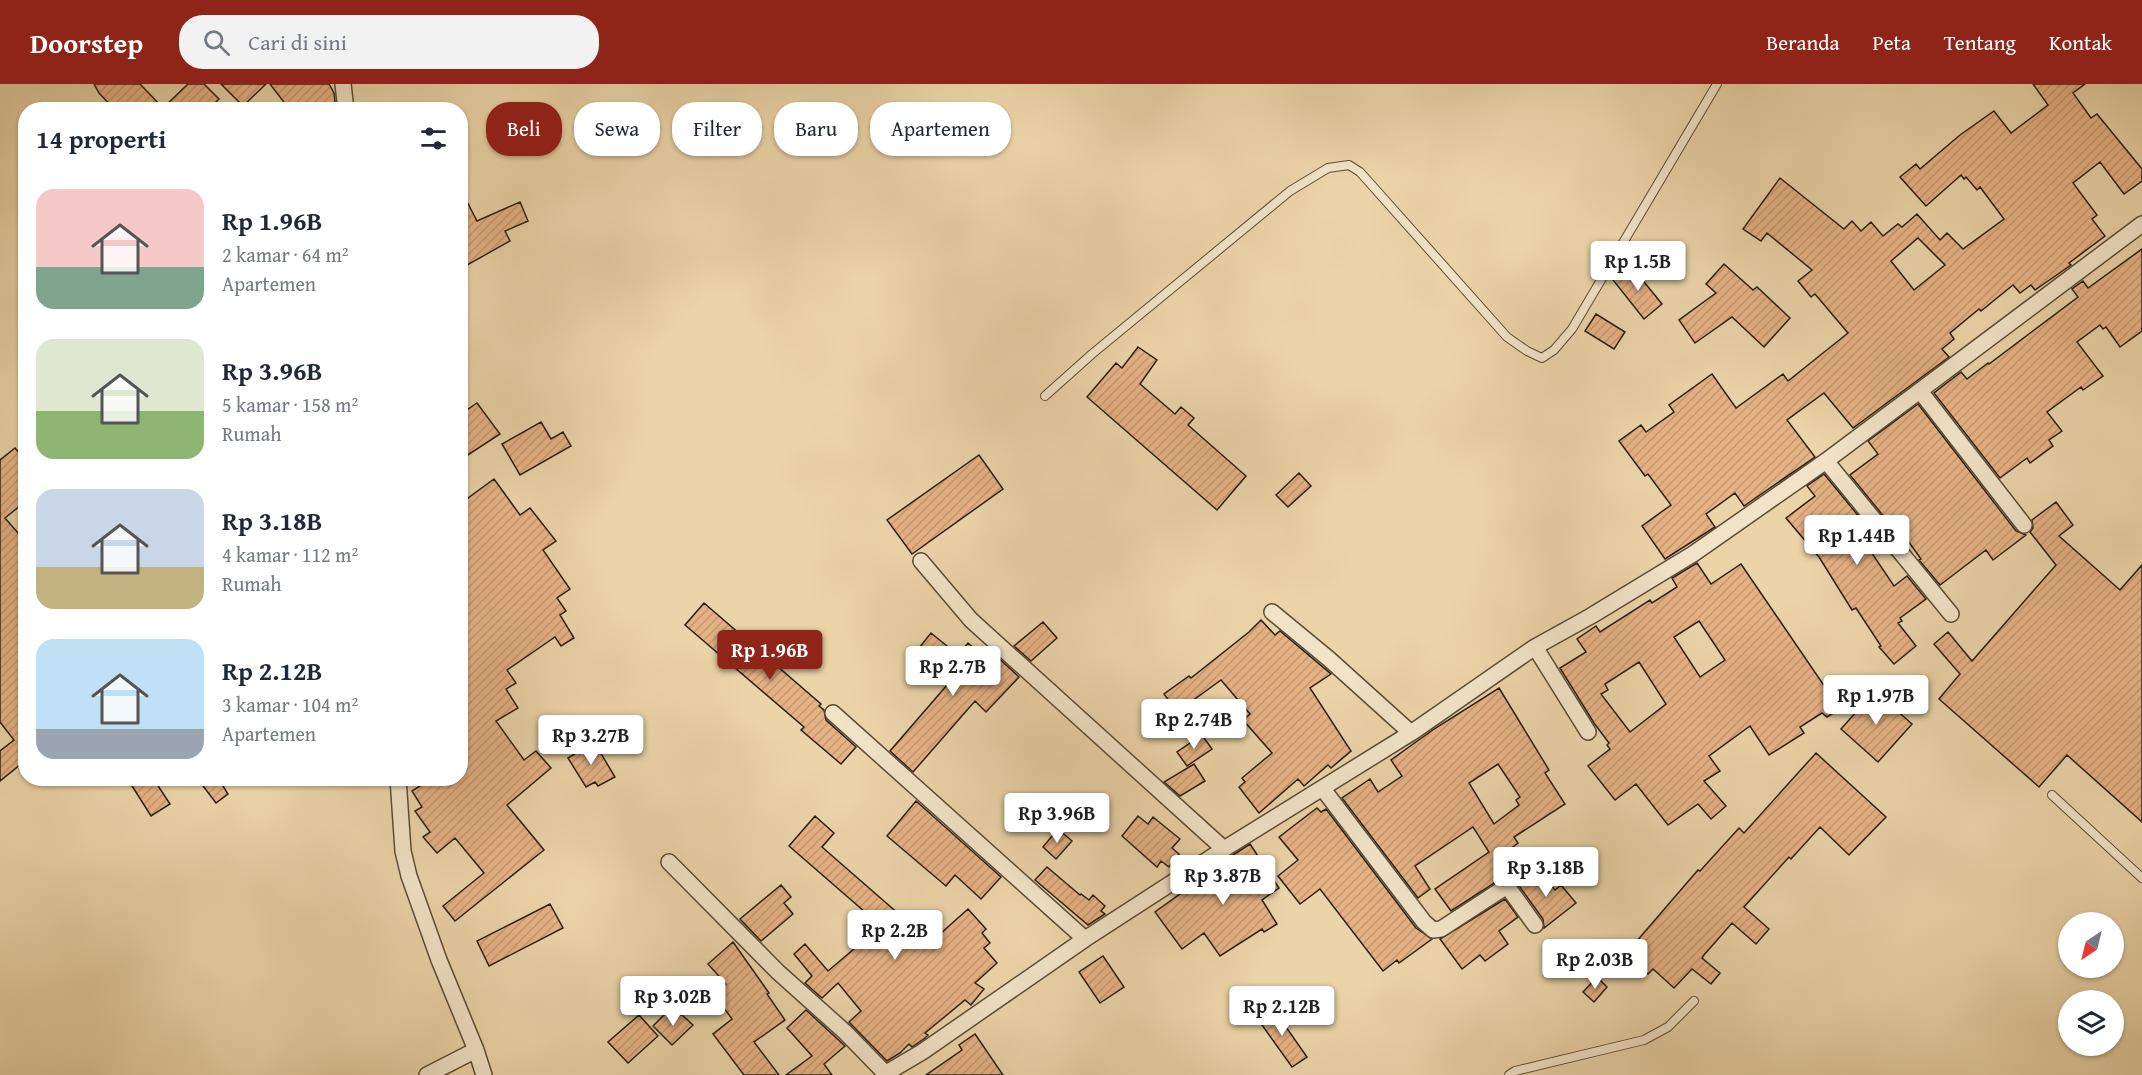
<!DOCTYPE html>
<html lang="id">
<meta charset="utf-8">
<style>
:root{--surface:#fff;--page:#f2f2f3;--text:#1f2937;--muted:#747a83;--accent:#8f2418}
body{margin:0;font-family:"Gentium Book Plus",serif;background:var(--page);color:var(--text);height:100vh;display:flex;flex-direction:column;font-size:22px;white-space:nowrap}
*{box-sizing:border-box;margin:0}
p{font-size:20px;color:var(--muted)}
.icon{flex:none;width:33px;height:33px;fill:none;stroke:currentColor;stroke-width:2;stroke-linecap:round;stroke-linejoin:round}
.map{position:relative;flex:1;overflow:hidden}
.sheet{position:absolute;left:18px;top:18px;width:450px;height:684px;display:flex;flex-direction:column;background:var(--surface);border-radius:24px;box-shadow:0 2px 4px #0004}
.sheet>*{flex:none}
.guide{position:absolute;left:486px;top:18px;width:570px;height:54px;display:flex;gap:12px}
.needle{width:39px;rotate:215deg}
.buttons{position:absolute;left:2058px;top:828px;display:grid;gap:12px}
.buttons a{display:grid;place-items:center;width:66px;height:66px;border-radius:50%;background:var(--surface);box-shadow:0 2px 4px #0004;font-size:30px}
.price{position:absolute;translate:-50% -51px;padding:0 14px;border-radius:6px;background:#fff;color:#222;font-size:20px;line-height:39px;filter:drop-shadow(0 2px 3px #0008)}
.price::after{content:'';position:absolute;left:50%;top:36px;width:18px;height:14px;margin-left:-9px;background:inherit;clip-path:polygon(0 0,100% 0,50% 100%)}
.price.on{background:var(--accent);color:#fff}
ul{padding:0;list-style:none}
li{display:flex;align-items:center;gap:18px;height:150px;padding:0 18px}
li span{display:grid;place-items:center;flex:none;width:168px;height:120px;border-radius:18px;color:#555}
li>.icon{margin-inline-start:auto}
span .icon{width:72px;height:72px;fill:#fffc;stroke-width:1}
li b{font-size:26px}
h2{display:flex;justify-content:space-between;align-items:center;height:72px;padding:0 18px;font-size:26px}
.chip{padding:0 21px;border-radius:24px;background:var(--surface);box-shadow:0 2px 4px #0004;font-size:21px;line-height:54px}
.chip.on{background:var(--accent);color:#fff}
header{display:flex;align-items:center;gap:36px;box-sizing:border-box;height:84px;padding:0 30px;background:var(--accent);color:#fff}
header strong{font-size:28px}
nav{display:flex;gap:33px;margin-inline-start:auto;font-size:21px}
.search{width:420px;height:54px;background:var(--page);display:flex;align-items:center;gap:15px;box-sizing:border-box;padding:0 21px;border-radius:24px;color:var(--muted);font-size:22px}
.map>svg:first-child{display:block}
.building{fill:url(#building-hatch);stroke:#291e12;stroke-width:1.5;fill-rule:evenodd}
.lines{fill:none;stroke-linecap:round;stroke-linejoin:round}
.service-casing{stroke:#5a4c38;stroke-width:10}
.minor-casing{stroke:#5a4c38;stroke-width:18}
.service{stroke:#f2e3c6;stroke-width:8}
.minor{stroke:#f2e3c6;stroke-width:15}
</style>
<header>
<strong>Doorstep</strong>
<div class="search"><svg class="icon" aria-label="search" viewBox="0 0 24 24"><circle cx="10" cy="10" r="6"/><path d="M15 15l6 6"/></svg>Cari di sini</div>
<nav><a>Beranda</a><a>Peta</a><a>Tentang</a><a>Kontak</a></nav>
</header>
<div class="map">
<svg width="2142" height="991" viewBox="0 0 2142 991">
<defs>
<pattern id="building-hatch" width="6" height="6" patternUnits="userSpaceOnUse" patternTransform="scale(1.5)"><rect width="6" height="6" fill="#e5b284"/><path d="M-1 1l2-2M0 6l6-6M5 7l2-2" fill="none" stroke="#c49971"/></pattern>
</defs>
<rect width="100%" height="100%" fill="#ebd4a8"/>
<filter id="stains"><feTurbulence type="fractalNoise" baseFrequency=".00333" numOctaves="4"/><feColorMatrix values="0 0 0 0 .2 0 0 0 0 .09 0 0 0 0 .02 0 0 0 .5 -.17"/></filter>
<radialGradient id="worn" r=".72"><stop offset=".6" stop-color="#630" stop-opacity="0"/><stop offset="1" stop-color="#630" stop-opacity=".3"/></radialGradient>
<path class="building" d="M94,0H140L163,24L188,0H204L219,15L208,26H115L99,9Z
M221,0H266L243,22Z
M270,0H329L334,9L336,26H290Z
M2033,0H2085L2073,9L2091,34L2097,30L2142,85V97L2124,110L2100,78L2073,99L2097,131L2092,135L2105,152L2069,179L2071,181L2035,206L2031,201L2020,209L2013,201L1981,227L1979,225L1950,249L1954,255L1942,265L1949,273L1853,344L1824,309L1787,336L1815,373L1744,422L1735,409L1706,430L1715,443L1665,475L1642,442L1671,421L1648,390L1645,392L1619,357L1641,341L1646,348L1674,328L1669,321L1712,290L1736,324L1783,290L1788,297L1848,249L1815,210L1811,213L1798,197L1812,186L1767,149L1761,157L1743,145L1780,94L1844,145L1852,137L1861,147L1871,138L1883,152L1898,140L1902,143L1917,130L1940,156L1947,149L1963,165L2004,135L1980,103L1977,106L1966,93L1964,95L1961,91L1926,122L1900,93L1916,80L1920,85L1960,51L1994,27L2011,49L2048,21ZM1918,154L1945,181L1914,206L1891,177Z
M460,104L477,137L520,118L528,137L505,147L510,157L460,185Z
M2142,165V247L2120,263L2106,243L2103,245L2100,241L2077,258L2103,292L2083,306L2081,303L2047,328L2062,347L2049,356L2053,362L2030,379L2027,374L2000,394L1934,309L1961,288L1967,295L1988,279L1989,280L2078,213L2072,205L2083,197L2088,204Z
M1724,180L1753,206L1757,203L1790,234L1764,263L1732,233L1695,259L1679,236L1716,209L1706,200Z
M1631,182L1662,220L1644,235L1613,196Z
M1596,230L1625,248L1614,265L1585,247Z
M1138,263L1157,276L1140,300L1175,330L1181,323L1194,334L1188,341L1246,392L1217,426L1087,313L1116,279L1122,284Z
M477,319L500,350L460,376V331Z
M1918,320L2016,447L2026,451L1993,476L1986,466L1940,501L1919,476L1921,475L1898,443L1894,445L1850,391L1878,370L1868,357Z
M541,338L551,355L563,348L571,362L520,391L502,360Z
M15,364L26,377V417L5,434L26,458V676L0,697V667L14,656L0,638V376Z
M979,371L1003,405L912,470L887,436Z
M1299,389L1311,402L1288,423L1276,411Z
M1824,390L1879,457L1869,465L1894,502L1907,492L1926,515L1900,534L1902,537L1898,539L1916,562L1894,580L1879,563L1881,562L1856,524L1852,526L1819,473L1786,434L1815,412L1807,402Z
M494,395L520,431L530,424L556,457L543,466L570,505L557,514L566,527L560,531L574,554L561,562L555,553L507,586L516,599L506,605L518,624L496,637L524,676L536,667L551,684L507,721L544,766L455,837L443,822L484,789L455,754L437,769L423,753L430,748L415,727L422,723L412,707L423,700L419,694H460V420Z
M2056,418L2073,441L2059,452L2120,506L2142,481V738L2067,671L2039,703L1939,615L1960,590L1934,560L1948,548L1972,577L2056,481L2030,448L2033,444L2032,436Z
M1697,479L1711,500L1741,480L1840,625L1827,633L1822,629L1800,643L1804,649L1769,671L1750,642L1709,672L1720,687L1704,697L1726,722L1711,735L1698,720L1668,741L1636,700L1615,716L1588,682L1610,665L1607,661L1609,659L1594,639L1560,584L1586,568L1577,555L1596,542L1600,548L1650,516L1652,519L1677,503L1672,494ZM1699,537L1725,576L1700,593L1674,553ZM1639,578L1666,620L1630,648L1601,610L1608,606L1605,600Z
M704,519L821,620L819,622L824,626L826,636L856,663L841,680L801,646L804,643L685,541Z
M1261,536L1275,551L1280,547L1331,590L1310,604L1351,667L1331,684L1328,681L1304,702L1298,695L1259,729L1239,703L1245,698L1242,694L1272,669L1243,636L1250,630L1221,596L1177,628L1164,610L1189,592L1191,594L1249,548Z
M1043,538L1057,554L1031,577L1014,562Z
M931,549L958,571L968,559L987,576L993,569L1019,593L986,628L975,617L913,688L890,667L954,593L919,564Z
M1499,604L1549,686L1545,689L1565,720L1514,753L1518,759L1497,775L1509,793L1502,794L1451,827L1435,805L1489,768L1473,743L1415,782L1430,805L1418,814L1342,714L1370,695L1378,708L1402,692L1391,676L1434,645ZM1498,680L1520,713L1516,716L1519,721L1494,740L1469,699Z
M1875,607L1912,640L1878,678L1841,645Z
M1202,651L1212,665L1187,682L1177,668Z
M594,658L615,693L598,702L595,698L586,703L568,674Z
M1816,669L1886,733L1849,771L1820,743L1791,775L1789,773L1744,823L1769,845L1756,860L1732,839L1704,871L1702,874L1720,889L1711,900L1692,885L1674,904L1653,885L1648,890L1634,877L1638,872L1630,865L1698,786L1700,787L1739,744L1744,749Z
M1194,680L1205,697L1180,712L1164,698Z
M127,694H153L170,720L151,732Z
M197,694H218L228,710L216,719Z
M916,717L1001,793L981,815L955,791L946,802L887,752Z
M1317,724L1321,728L1326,725L1416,844L1432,855L1399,879L1397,876L1383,887L1320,805L1300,820L1278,792L1298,776L1279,753Z
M815,732L834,749L822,763L931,858L968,825L986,845L982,849L990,859L984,864L997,879L975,899L984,905L971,921L965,916L925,949L928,951L925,954L912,963L909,960L900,969L887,977L849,938L861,927L838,899L822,914L805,899L812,892L794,870L805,860L828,887L881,842L789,762Z
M1138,732L1148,740L1153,733L1180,755L1172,764L1179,770L1169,783L1161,777L1157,783L1122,752Z
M1058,745L1072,757L1056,775L1043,763Z
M1250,760L1279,804L1262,816L1277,840L1264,848L1262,845L1220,872L1204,849L1182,865L1155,828L1191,802L1188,800L1205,789L1212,799L1239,780L1233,771Z
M1047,783L1080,811L1081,810L1089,816L1093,811L1105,822L1101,827L1105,830L1088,841L1035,796Z
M1540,788L1555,806L1561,801L1576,819L1544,844L1543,835L1517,799L1527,791L1531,796Z
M781,801L791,813L784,819L793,830L761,857L740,835Z
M1505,815L1518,833L1499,847L1508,860L1485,877L1480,871L1462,885L1440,855Z
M550,820L563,844L489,882L477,857Z
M733,858L769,909L767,910L785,936L754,958L779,991H744L713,950L732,935L713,909L726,900L708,880Z
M1103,872L1124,903L1100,919L1079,888Z
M1597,893L1607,903L1594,918L1583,908Z
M1272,923L1307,973L1292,983L1257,934Z
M669,926L677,934L681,930L693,941L672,961L653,942Z
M806,926L845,962L824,980L832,991H786L812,972L787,944Z
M639,931L658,952L628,979L608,958Z
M975,950L1003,991H926L962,966L959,961Z"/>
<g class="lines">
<g class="service-casing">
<path id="service" d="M1045,312L1092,270L1290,107L1328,84L1349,81L1360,88L1507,253L1527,267L1542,274L1554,266L1572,245L1717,0
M2052,711L2142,794
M1509,991L1515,987L1644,956L1668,943L1694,917"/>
</g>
<g class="minor-casing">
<path id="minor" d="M343,0L346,26
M1920,307L2024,441
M1826,377L1951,530
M921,477L971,536L1224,765
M1272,528L1329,575L1411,649
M1535,563L1588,648
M833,629L1085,855
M398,694L403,767L409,792L439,876L476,966L484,991
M1323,705L1424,838L1433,846L1441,845L1507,802L1535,841
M669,778L778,888L845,948L885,989
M427,991L476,966
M883,991L922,968L1085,855L1224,765L1411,649L1535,563L1591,532L1693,470L1826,377L2142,140"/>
</g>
<use href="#service" class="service"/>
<use href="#minor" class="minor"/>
</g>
<rect width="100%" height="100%" filter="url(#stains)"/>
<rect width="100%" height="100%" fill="url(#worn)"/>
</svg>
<div class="buttons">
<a><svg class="needle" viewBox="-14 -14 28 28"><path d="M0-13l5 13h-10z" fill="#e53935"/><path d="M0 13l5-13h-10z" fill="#747a83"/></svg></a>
<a><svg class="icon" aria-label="layers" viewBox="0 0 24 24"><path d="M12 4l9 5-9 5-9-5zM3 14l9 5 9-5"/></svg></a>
</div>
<b class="price" style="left:1638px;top:208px">Rp 1.5B</b>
<b class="price" style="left:1857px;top:482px">Rp 1.44B</b>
<b class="price on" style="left:770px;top:597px">Rp 1.96B</b>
<b class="price" style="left:953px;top:613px">Rp 2.7B</b>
<b class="price" style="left:1876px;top:642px">Rp 1.97B</b>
<b class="price" style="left:1194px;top:666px">Rp 2.74B</b>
<b class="price" style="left:591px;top:682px">Rp 3.27B</b>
<b class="price" style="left:1057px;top:760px">Rp 3.96B</b>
<b class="price" style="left:1546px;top:814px">Rp 3.18B</b>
<b class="price" style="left:1223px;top:822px">Rp 3.87B</b>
<b class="price" style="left:895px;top:877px">Rp 2.2B</b>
<b class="price" style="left:1595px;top:906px">Rp 2.03B</b>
<b class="price" style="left:673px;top:943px">Rp 3.02B</b>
<b class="price" style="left:1282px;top:953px">Rp 2.12B</b>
<div class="guide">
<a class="chip on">Beli</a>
<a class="chip">Sewa</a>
<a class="chip">Filter</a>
<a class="chip">Baru</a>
<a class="chip">Apartemen</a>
</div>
<section class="sheet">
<h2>14 properti<svg class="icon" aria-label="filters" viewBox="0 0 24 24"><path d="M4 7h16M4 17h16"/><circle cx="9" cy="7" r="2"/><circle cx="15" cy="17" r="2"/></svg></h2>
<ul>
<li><span style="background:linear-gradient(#f6c9c9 65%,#7fa58c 0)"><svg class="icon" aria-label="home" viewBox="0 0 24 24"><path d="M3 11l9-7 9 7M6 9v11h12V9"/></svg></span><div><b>Rp 1.96B</b><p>2 kamar · 64 m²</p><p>Apartemen</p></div></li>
<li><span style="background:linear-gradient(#dfe7d0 60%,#8fb573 0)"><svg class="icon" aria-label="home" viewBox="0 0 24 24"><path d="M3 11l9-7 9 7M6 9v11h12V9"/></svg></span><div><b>Rp 3.96B</b><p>5 kamar · 158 m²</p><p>Rumah</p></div></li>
<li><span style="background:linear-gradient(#c9d6e8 65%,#c2b280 0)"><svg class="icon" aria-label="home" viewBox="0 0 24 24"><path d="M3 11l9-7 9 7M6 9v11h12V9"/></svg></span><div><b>Rp 3.18B</b><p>4 kamar · 112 m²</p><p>Rumah</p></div></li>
<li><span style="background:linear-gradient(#bfe0f5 75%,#9aa5b1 0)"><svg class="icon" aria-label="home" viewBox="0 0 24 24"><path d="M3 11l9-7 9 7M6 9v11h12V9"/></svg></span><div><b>Rp 2.12B</b><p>3 kamar · 104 m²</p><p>Apartemen</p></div></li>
</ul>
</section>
</div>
